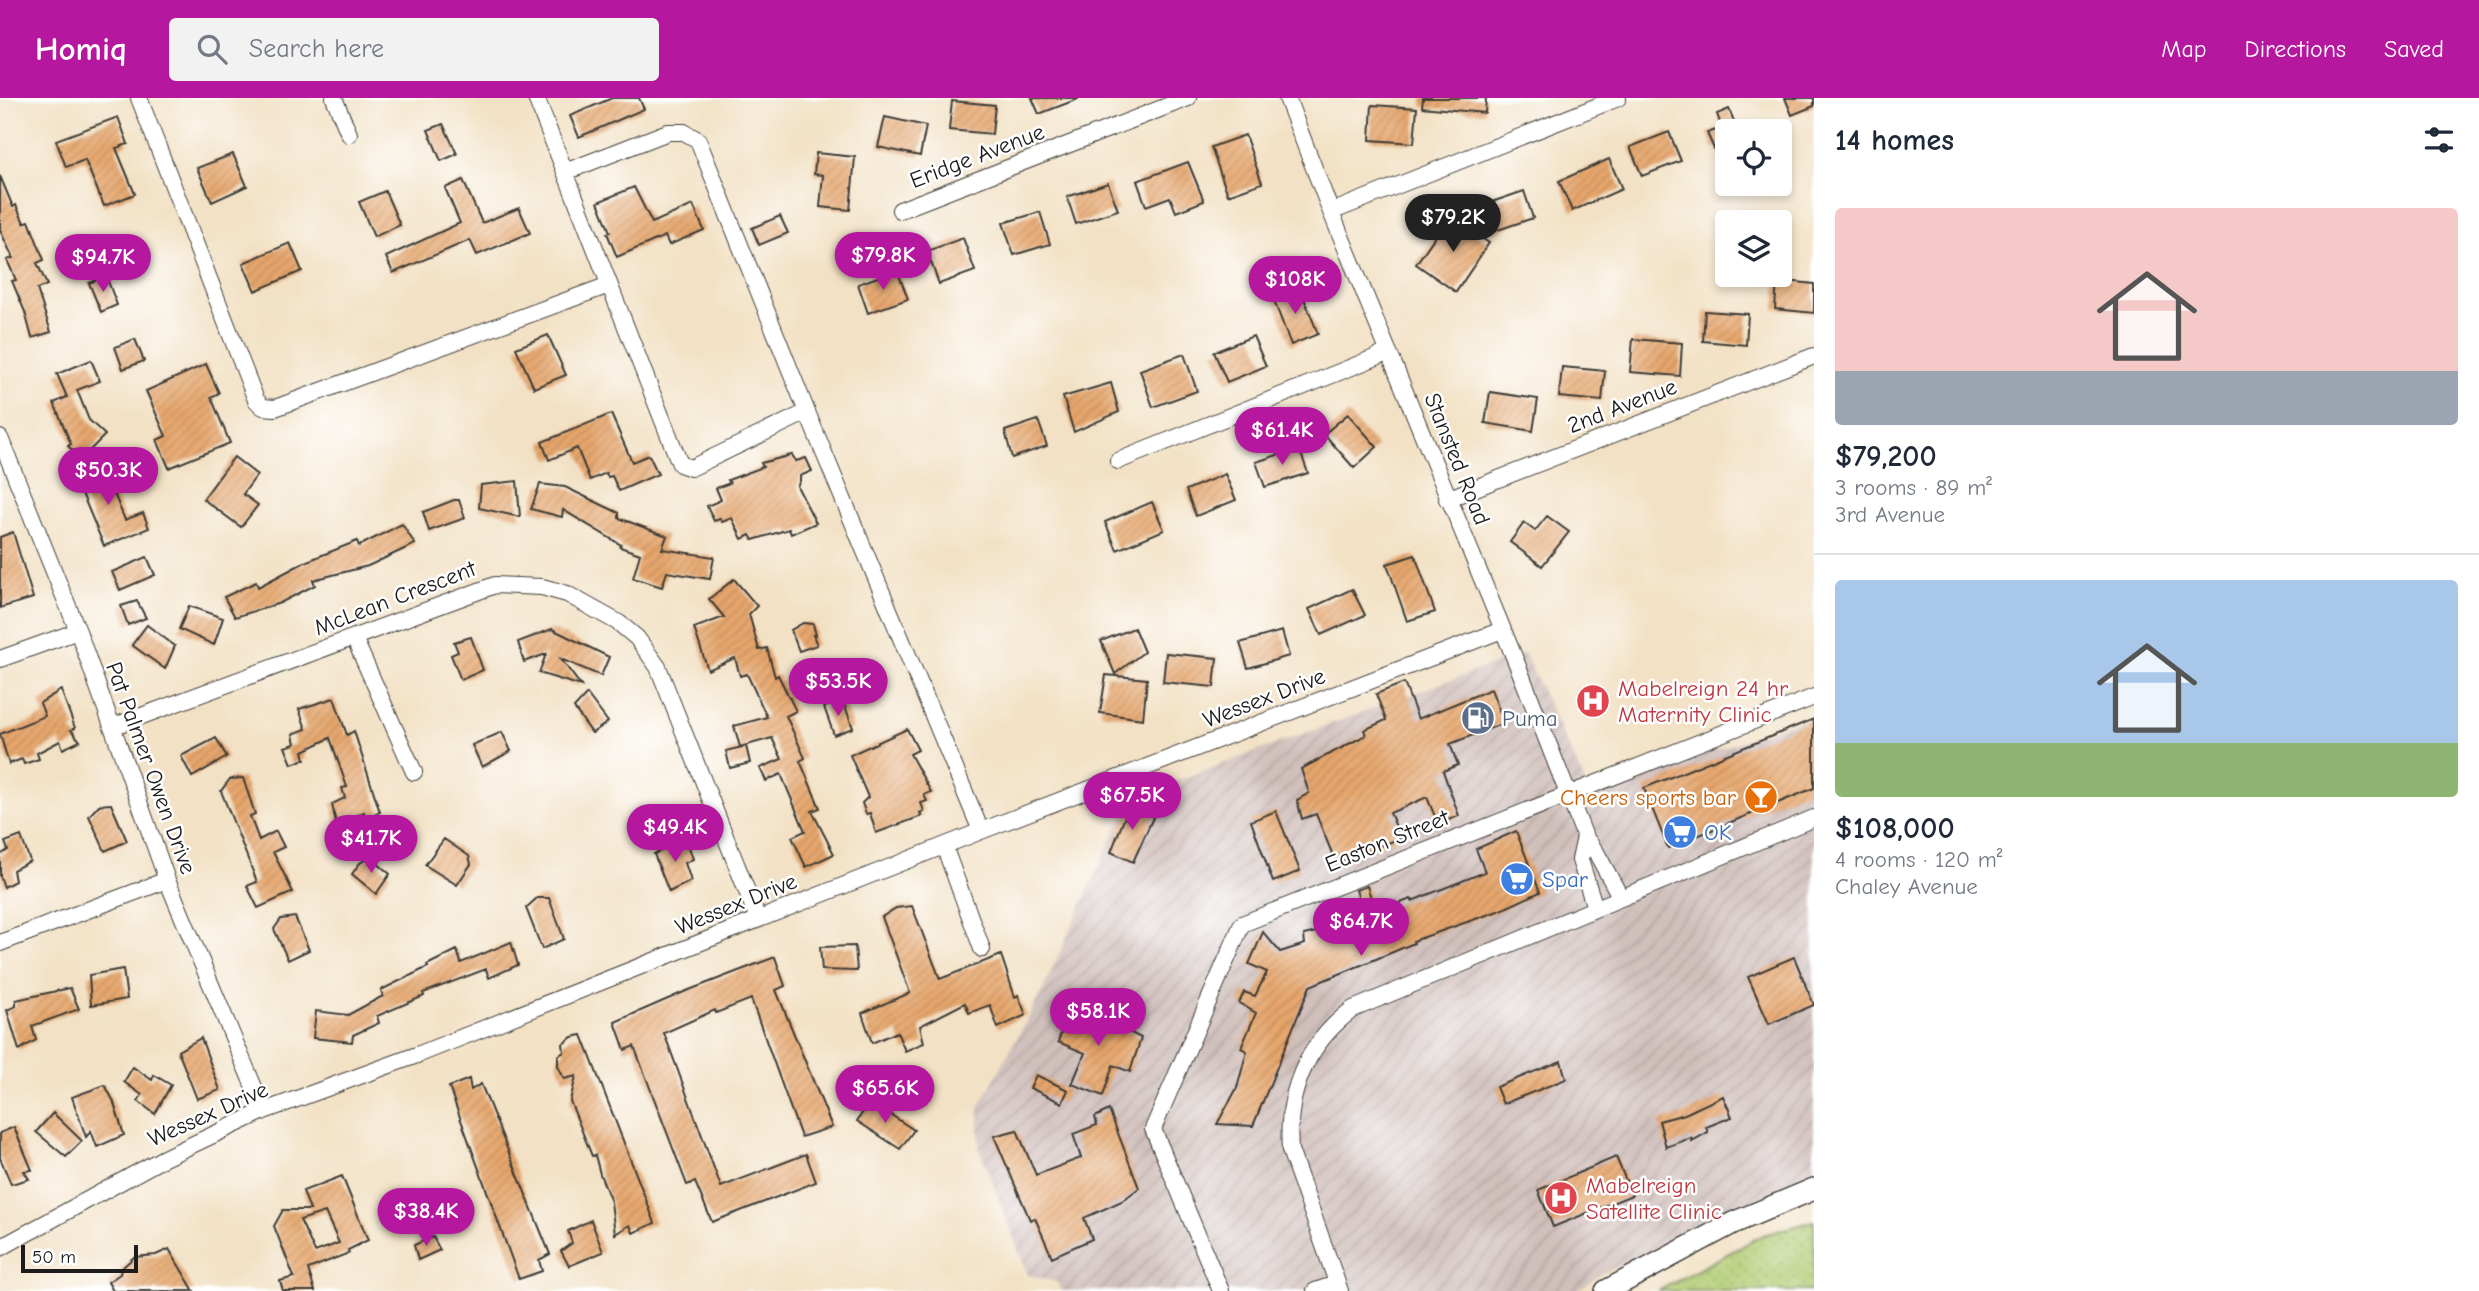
<!DOCTYPE html>
<meta charset="utf-8">
<style>
:root{--surface:#fff;--page:#f2f2f3;--text:#1f2937;--muted:#747a83;--line:#e0e1e3;--accent:#b5179e}
body{margin:0;font-family:"Comic Neue",sans-serif;background:var(--page);color:var(--text);height:100vh;display:flex;flex-direction:column;font-size:26px;white-space:nowrap}
*{box-sizing:border-box;margin:0}
p{font-size:23px;color:var(--muted)}
.icon{flex:none;width:38px;height:38px;fill:none;stroke:currentColor;stroke-width:2;stroke-linecap:round;stroke-linejoin:round}
.map{position:relative;flex:1;overflow:hidden}
.sheet{display:flex;flex-direction:column;background:var(--surface);width:665px}
.sheet>*{flex:none}
.tools{position:absolute;left:1715px;top:21px;display:grid;gap:14px}
.tools a{display:grid;place-items:center;width:77px;height:77px;border-radius:7px;background:var(--surface);box-shadow:0 4px 10px #0003;font-size:35px}
.scale{position:absolute;left:21px;bottom:18px;width:117px;box-sizing:border-box;padding-left:7px;border:4px solid #1c1c1c;border-top:0;font-size:19px;line-height:24px;white-space:nowrap;color:#1c1c1c;-webkit-text-stroke:5px #fff;paint-order:stroke}
.price{position:absolute;translate:-50% -60px;padding:0 16px;border-radius:24px;background:var(--accent);color:#fff;font-size:23px;line-height:46px;filter:drop-shadow(0 2px 4px #0008)}
.price::after{content:'';position:absolute;left:50%;top:42px;width:21px;height:16px;margin-left:-10px;background:inherit;clip-path:polygon(0 0,100% 0,50% 100%)}
.price.active{background:#222;color:#fff}
ul{padding:0;list-style:none}
li{display:grid;align-content:center;gap:14px;height:371px;padding:0 21px}
li+li{border-top:2px solid var(--line)}
li span{display:grid;place-items:center;height:217px;border-radius:7px;color:#555}
li>.icon{margin-inline-start:auto}
span .icon{width:126px;height:126px;fill:#fffc;stroke-width:1}
li b{font-size:30px}
h2{display:flex;justify-content:space-between;align-items:center;height:84px;padding:0 21px;font-size:30px}
header{display:flex;align-items:center;gap:42px;box-sizing:border-box;height:98px;padding:0 35px;background:var(--accent);color:#fff}
header strong{font-size:33px}
nav{display:flex;gap:38px;margin-inline-start:auto;font-size:24px}
.search{width:490px;height:63px;background:var(--page);display:flex;align-items:center;gap:18px;box-sizing:border-box;padding:0 24px;border-radius:7px;color:var(--muted);font-size:26px}
main{display:flex;flex:1;min-height:0}
.map>svg:first-child{display:block}
.industrial{fill:url(#industrial-furrows)}
.grass{fill:url(#grass-dots);stroke:#667446;stroke-width:2}
.building{fill:url(#building-hatch);fill-rule:evenodd}
.lines{fill:none;stroke-linecap:round;stroke-linejoin:round}
.minor-casing{stroke:#3c3a35;stroke-width:18}
.tertiary-casing{stroke:#3c3a35;stroke-width:24}
.minor{stroke:#fff;stroke-width:16}
.tertiary{stroke:#fff;stroke-width:21}
.labels{text-anchor:middle;dominant-baseline:central;stroke-width:5;stroke-linejoin:round;paint-order:stroke}
.street-label{font-size:23px;fill:#1c1c1c;stroke:#fff}
.health-label{font-size:23px;fill:#be3a42;stroke:#fff;text-anchor:start}
.service-label{font-size:23px;fill:#4e5e75;stroke:#fff;text-anchor:start}
.food-label{font-size:23px;fill:#c56008;stroke:#fff;text-anchor:end}
.shop-label{font-size:23px;fill:#366cbe;stroke:#fff;text-anchor:start}
</style>
<header>
<strong>Homiq</strong>
<div class="search"><svg class="icon" aria-label="search" viewBox="0 0 24 24"><circle cx="10" cy="10" r="6"/><path d="M15 15l6 6"/></svg>Search here</div>
<nav><a>Map</a><a>Directions</a><a>Saved</a></nav>
</header>
<main>
<div class="map">
<svg width="1814" height="1193" viewBox="0 0 1814 1193">
<defs>
<pattern id="industrial-furrows" width="10" height="10" patternUnits="userSpaceOnUse" patternTransform="scale(1.75)"><rect width="10" height="10" fill="#d0c0bc"/><path d="M-1 1l2-2M0 10L10 0M9 11l2-2" fill="none" stroke="#b2a4a1"/></pattern>
<pattern id="grass-dots" width="8" height="8" patternUnits="userSpaceOnUse" patternTransform="scale(1.75)"><rect width="8" height="8" fill="#b1cb71"/><path d="M2 2h.1M6 6h.1" fill="none" stroke="#98ae61" stroke-width="1.8" stroke-linecap="round"/></pattern>
<pattern id="building-hatch" width="6" height="6" patternUnits="userSpaceOnUse" patternTransform="scale(1.75)"><rect width="6" height="6" fill="#e6a66c"/><path d="M-1 1l2-2M0 6l6-6M5 7l2-2" fill="none" stroke="#c58e5d"/></pattern>
</defs>
<rect width="100%" height="100%" fill="#fff"/>
<filter id="ink" filterUnits="userSpaceOnUse"><feTurbulence type="fractalNoise" baseFrequency=".0143" numOctaves="2"/><feDisplacementMap in="SourceGraphic" scale="14" xChannelSelector="R" yChannelSelector="G"/><feConvolveMatrix kernelMatrix="1 2 1 2 8 2 1 2 1" color-interpolation-filters="sRGB"/></filter>
<filter id="wash" filterUnits="userSpaceOnUse"><feTurbulence type="fractalNoise" baseFrequency=".00686" numOctaves="4" result="noise"/><feDisplacementMap in="SourceGraphic" scale="28" xChannelSelector="R" yChannelSelector="G"/><feGaussianBlur stdDeviation="1.57" result="paint"/><feColorMatrix in="noise" values="0 0 0 0 0 0 0 0 0 0 0 0 0 0 0 0 0 1.4 0 .05"/><feComposite in="paint" operator="in"/></filter>
<g filter="url(#wash)">
<rect width="100%" height="100%" fill="#f2e1c4"/>
<path class="industrial" d="M1524,555L1590,695L1814,618V1079L1601,1176L1577,1193H1061L1057,1184L1028,1177L979,1049V1009L1042,894L1130,700Z"/>
<path class="grass" d="M1814,1123V1193H1658L1763,1137Z"/>
<g id="blocks">
<path class="building" d="M612,0H639L644,11L579,39L570,18Z
M1032,0H1078V1L1039,16Z
M1423,0H1486L1485,15L1422,9Z
M1785,0H1814V8L1792,17Z
M952,3L995,7L992,36L949,32Z
M1372,7L1417,10L1414,45L1370,42Z
M1729,11L1738,33H1727V46L1714,51L1707,35L1722,30L1717,16Z
M118,19L128,46L116,50L135,96L104,108L85,62L66,69L56,42Z
M885,19L926,28L920,58L878,49Z
M443,26L457,56L441,63L428,32Z
M1669,34L1681,63L1642,78L1630,49Z
M1245,37L1262,85L1228,97L1211,49Z
M816,55L855,59L850,112L820,109L823,77L814,76Z
M233,56L247,88L212,104L197,70Z
M1609,61L1622,91L1572,113L1559,83Z
M1188,64L1204,103L1176,114L1170,99L1146,108L1137,83Z
M0,78L13,109L16,107L24,125L29,123L44,162L37,165L47,187L37,191L51,234L32,240L25,214L12,183L16,182L7,162L13,160L0,132Z
M463,82L482,125L519,110L530,135L477,157L470,142L393,175L386,159L460,125L445,90Z
M1108,85L1118,112L1076,126L1067,99Z
M634,89L652,125L693,107L704,132L669,147L665,138L617,159L607,135L610,134L598,104Z
M385,93L400,127L374,139L359,104Z
M1524,93L1533,120L1492,134L1483,107Z
M1040,114L1050,146L1014,157L1003,125Z
M780,118L788,135L759,147L752,130Z
M1449,118L1489,145L1456,194L1416,166Z
M963,140L975,173L939,186L927,153Z
M290,145L302,173L255,193L243,165Z
M897,172L908,201L868,215L858,186Z
M106,178L117,207L101,214L89,185Z
M1777,182L1814,186V215L1775,211Z
M1300,190L1318,236L1291,247L1273,200Z
M1705,213L1748,216L1746,247L1703,243Z
M548,237L566,277L534,290L516,250Z
M1253,238L1266,268L1227,284L1214,254Z
M135,241L144,263L123,271L115,249Z
M1633,241L1682,245L1680,278L1630,274Z
M1184,256L1197,293L1153,309L1140,272Z
M91,262L100,283L77,292L89,322L105,337L81,361L68,348L71,346L54,305L67,299L57,276Z
M206,266L219,295L211,299L230,345L169,370L157,342L166,338L146,293Z
M1562,269L1605,273L1602,303L1559,299Z
M1111,285L1119,314L1074,334L1063,299Z
M1490,294L1538,301L1533,333L1485,325Z
M611,316L632,364L649,357L658,376L619,393L612,378L608,379L606,375L590,382L577,350L549,362L542,344Z
M1348,316L1377,349L1354,370L1324,336Z
M1038,322L1047,348L1012,360L1005,333Z
M1299,350L1308,375L1265,389L1256,364Z
M792,357L796,363L806,360L812,373L800,378V383L797,388L816,425L791,436L789,431L753,442L750,437L742,441L732,420L722,424L720,421L714,423L707,408L721,402L716,390L730,385L728,382L763,369L761,365Z
M234,359L257,377L243,396L258,407L241,429L203,401Z
M110,366L120,387L112,391L125,422L143,415L149,430L104,448L76,381Z
M1225,376L1236,402L1196,418L1186,392Z
M517,383L520,419L479,410L481,387Z
M540,386L565,389L619,415V420L667,438L662,451L714,459L710,481L667,474L662,489L633,480L640,456L620,449L621,447L563,412L562,419L531,411Z
M454,402H459L465,420L429,433L423,414Z
M1152,404L1164,432L1117,452L1105,424Z
M1547,418L1569,434L1542,468L1510,444L1524,425L1535,433Z
M402,426L415,446L368,468L313,482L315,487L280,505L235,519L224,499L256,484L258,489L305,464L357,443L359,448Z
M13,434L33,500L0,510V439Z
M1415,457L1435,514L1407,523L1387,466Z
M147,459L155,477L120,492L112,474Z
M734,481L757,508L749,516L759,552L767,550L775,579L778,577L796,613L786,618L805,660L800,663L820,710L812,713L834,756L806,769L792,739L805,733L781,676L766,683L760,670L782,661L772,640L740,649L734,628L767,619L747,576L740,578L735,560L708,572L694,530L724,519L709,501Z
M1352,491L1365,517L1321,537L1309,511Z
M137,503L146,520L128,527L121,508Z
M189,508L223,520L214,547L179,531Z
M803,525L813,526L816,537H813L817,547L799,553L791,532Z
M147,527L175,548L165,571L132,547Z
M1134,530L1144,554L1115,576L1101,543Z
M552,531L609,559L601,578L561,561L581,588L539,575L546,556L524,564L518,544Z
M1282,533L1289,558L1248,570L1240,545Z
M471,539L483,572L461,582L451,557L458,554L454,544Z
M1166,555L1217,560L1214,589L1163,584Z
M1106,577L1147,581L1143,621L1100,615Z
M1404,585L1418,621L1491,591L1504,625L1450,646L1458,667L1443,673L1459,718L1438,726L1427,699L1390,715L1401,740L1336,765L1316,716L1302,721L1297,702L1309,695L1301,671L1366,637L1364,632L1386,622L1376,596Z
M61,592L75,630L71,632L80,643L63,651L60,643L37,655L39,661L24,666L22,661L9,666L0,636L45,618L40,605Z
M587,596L608,624L592,635L574,610Z
M334,600L347,637L354,633L380,714L366,720L364,714L336,726L332,706L345,700L342,690L347,689L330,640L303,653L305,661L292,666L285,649L295,646L293,636L306,631L299,611Z
M843,603L853,630L834,637L824,609Z
M1814,621V690L1668,750L1644,690Z
M907,631L918,652L910,656L931,694L924,697L927,703L921,705L924,713L920,715L922,718L876,735L870,715L866,716L862,705L868,699L850,657Z
M502,634L511,653L482,669L472,647Z
M216,640L227,659L192,679L181,658Z
M746,648L750,665L730,670L726,653Z
M243,680L255,716L250,718L259,742L276,733L284,749L273,754L293,794L258,810L247,788L257,784L221,693L230,681Z
M111,706L127,743L105,753L89,718L99,707Z
M1130,706L1155,715L1133,764L1111,754Z
M1276,713L1300,773L1273,784L1251,723Z
M1516,733L1540,794L1501,812L1413,843L1414,845L1393,854L1310,888L1253,1028L1217,1026L1237,990L1247,953L1241,950L1256,915L1239,905L1244,894L1255,898L1267,874L1249,866L1263,834L1280,854L1305,846L1304,837L1328,831L1330,833L1366,820L1356,792L1367,788L1376,814L1411,801L1412,803L1485,774L1476,751Z
M21,738L30,763L13,772L15,783L4,789L0,778V757L8,752L5,744Z
M686,740L693,761L685,765L691,783L669,794L654,756Z
M444,741L469,758L471,766L457,787L425,767Z
M370,759L390,776L376,796L352,776L360,765Z
M537,800H549L564,841L542,851L526,810Z
M912,808L940,881L1001,857L1015,899L1018,897L1026,917L998,930L990,907L969,915L965,905L920,928L924,945L905,953L897,934L872,945L862,915L910,895L882,819L896,810Z
M295,819L309,852L288,862L274,831L281,821Z
M511,844L518,867L489,880L486,871L423,895L424,898L377,918L379,925L353,937L352,944L313,940L316,913L348,917L383,898L381,892L428,869L427,867L457,852L461,865Z
M855,848L857,873L822,872L820,849Z
M775,859L785,888L776,892L832,1029L801,1039L751,901L716,915L715,912L664,935L721,1089L806,1056L816,1084L712,1124L695,1084L687,1087L634,948L625,952L615,924L684,894Z
M1794,859L1814,907L1769,926L1748,879Z
M123,871L127,901L91,907L89,877Z
M70,890L79,911L32,928L36,942L19,952L7,912L16,908V902Z
M1072,905L1141,940L1130,974L1113,967L1103,998L1072,986L1085,955L1058,944Z
M582,937L655,1125L633,1135L630,1127L615,1136L611,1104L600,1076L595,1057L592,1058L570,1003L576,978L564,981L558,968V958L564,954L563,946L572,939Z
M201,940L220,992L197,1001L178,953Z
M1561,963L1566,981L1503,1006L1496,989Z
M133,969L152,982L154,977L171,987L155,1016L138,1003L142,997L124,984Z
M1036,977L1068,992L1062,1005L1030,990Z
M469,981L471,992L481,986L550,1156L539,1162L542,1173L519,1181L449,989Z
M105,987L113,1002L124,1037L97,1049L91,1033L86,1039L72,999Z
M1723,998L1732,1019L1706,1029L1708,1034L1692,1043L1691,1040L1666,1049L1659,1023L1685,1016Z
M870,1003L914,1032L900,1051L857,1023Z
M1109,1012L1139,1090L1122,1103L1084,1120L1092,1141L1052,1159L1035,1120L1030,1122L994,1038L1017,1032L1036,1077L1081,1060L1073,1036L1097,1027L1095,1019Z
M53,1015L82,1043L66,1059L36,1034Z
M14,1029L32,1072L24,1073L29,1081L11,1086L0,1060V1035Z
M1616,1059L1632,1097L1553,1129L1538,1092Z
M342,1078L368,1142L348,1152L349,1155L308,1171L315,1193H283L280,1183L294,1179L274,1128L283,1112H310L303,1093ZM325,1114L339,1145L315,1154L300,1122Z
M591,1122L603,1154L569,1168L561,1153L572,1145L568,1133Z
M433,1139L440,1152L418,1162L414,1147Z
M169,1151L194,1193H113L108,1184L120,1176L121,1171L134,1159L156,1157Z"/>
</g>
</g>
<g filter="url(#ink)">
<use href="#blocks" fill-opacity="0" stroke="#3c3a35" stroke-width="2"/>
<g class="lines">
<g class="minor-casing">
<path id="minor" d="M139,0L256,302L263,309L275,310L609,187
M334,0L349,36
M536,0L680,366L691,370L807,314
M1287,0L1331,114L1517,566L1585,739L1596,754L1621,800
M565,74L668,34H684L698,42L807,314L981,733
M900,112L1188,0
M1331,114L1618,0
M0,340L78,533L167,782L264,1013
M1118,363L1389,254
M1447,401L1814,258
M354,540L414,674
M0,561L78,533
M112,629L495,487L542,489L567,496L619,525L637,540L658,569L758,821
M1585,739L1580,762L1595,810
M944,748L982,851
M0,845L167,782
M0,1150L164,1060L264,1013L417,957L981,733L1502,532
M1221,1193L1153,1031L1242,826L1814,599
M1315,1193L1336,1186
M1340,1193L1290,1052C1286,995 1306,946 1353,911L1814,720"/>
</g>
<g class="tertiary-casing">
<path id="tertiary" d="M1606,1193L1733,1125L1814,1091"/>
</g>
<use href="#minor" class="minor"/>
<use href="#tertiary" class="tertiary"/>
</g>
</g>
<defs>
<g id="hospital-disc" transform="scale(1.75)"><circle r="9.5" fill="#e0444e" stroke="#fff"/><path d="M-5-5h3v3.5h4V-5h3V5h-3V1.5h-4V5h-3Z" fill="#fff"/></g>
<g id="fuel-disc" transform="scale(1.75)"><circle r="9.5" fill="#5c6f8a" stroke="#fff"/><path d="M-5.5-6h7V0h2V4h1.3V-2.5L3-4.5l.8-.8L6-3V5H2.5V1h-1V6h-7ZM-4.2-4.7v3.2H.2V-4.7Z" fill="#fff"/></g>
<g id="bar-disc" transform="scale(1.75)"><circle r="9.5" fill="#e8710a" stroke="#fff"/><path d="M-6-5H6L.8 .8V4.5H3.5V6h-7V4.5H-.8V.8Z" fill="#fff"/></g>
<g id="supermarket-disc" transform="scale(1.75)"><circle r="9.5" fill="#3f7fe0" stroke="#fff"/><path d="M-6-5.5h2.5l.6 2H6L4.5 2H-2.5L-4.4-4H-6ZM-1.5 3.2a1.3 1.3 0 1 0 .1 0ZM3 3.2a1.3 1.3 0 1 0 .1 0Z" fill="#fff"/></g>
</defs>
<g fill-rule="evenodd">
<use href="#hospital-disc" x="1593" y="603"/>
<use href="#fuel-disc" x="1478" y="620"/>
<use href="#bar-disc" x="1761" y="699"/>
<use href="#supermarket-disc" x="1680" y="734"/>
<use href="#supermarket-disc" x="1517" y="781"/>
<use href="#hospital-disc" x="1561" y="1100"/>
</g>
<g class="labels">
<g class="street-label">
<text transform="translate(977 58) rotate(-21)">Eridge Avenue</text>
<text transform="translate(1622 308) rotate(-21)">2nd Avenue</text>
<text transform="translate(1457 361) rotate(68)">Stansted Road</text>
<text transform="translate(395 500) rotate(-21)">McLean Crescent</text>
<text transform="translate(1264 600) rotate(-21)">Wessex Drive</text>
<text transform="translate(151 670) rotate(70)">Pat Palmer Owen Drive</text>
<text transform="translate(1387 743) rotate(-22)">Easton Street</text>
<text transform="translate(736 806) rotate(-22)">Wessex Drive</text>
<text transform="translate(208 1016) rotate(-24)">Wessex Drive</text>
</g>
<g class="health-label">
<text x="1618" y="590">Mabelreign 24 hr<tspan x="1618" dy="26">Maternity Clinic</tspan></text>
<text x="1586" y="1087">Mabelreign<tspan x="1586" dy="26">Satellite Clinic</tspan></text>
</g>
<g class="service-label">
<text x="1502" y="620">Puma</text>
</g>
<g class="food-label">
<text x="1736" y="699">Cheers sports bar</text>
</g>
<g class="shop-label">
<text x="1704" y="734">OK</text>
<text x="1542" y="781">Spar</text>
</g>
</g>
</svg>
<div class="tools">
<a><svg class="icon" aria-label="locate" viewBox="0 0 24 24"><circle cx="12" cy="12" r="6"/><path d="M12 2v4M12 18v4M2 12h4M18 12h4"/></svg></a>
<a><svg class="icon" aria-label="layers" viewBox="0 0 24 24"><path d="M12 4l9 5-9 5-9-5zM3 14l9 5 9-5"/></svg></a>
</div>
<div class="scale">50 m</div>
<b class="price active" style="left:1453px;top:156px">$79.2K</b>
<b class="price" style="left:883px;top:194px">$79.8K</b>
<b class="price" style="left:103px;top:196px">$94.7K</b>
<b class="price" style="left:1295px;top:218px">$108K</b>
<b class="price" style="left:1282px;top:369px">$61.4K</b>
<b class="price" style="left:108px;top:409px">$50.3K</b>
<b class="price" style="left:838px;top:620px">$53.5K</b>
<b class="price" style="left:1132px;top:734px">$67.5K</b>
<b class="price" style="left:675px;top:766px">$49.4K</b>
<b class="price" style="left:371px;top:777px">$41.7K</b>
<b class="price" style="left:1361px;top:860px">$64.7K</b>
<b class="price" style="left:1098px;top:950px">$58.1K</b>
<b class="price" style="left:885px;top:1027px">$65.6K</b>
<b class="price" style="left:426px;top:1150px">$38.4K</b>
</div>
<section class="sheet">
<h2>14 homes<svg class="icon" aria-label="filters" viewBox="0 0 24 24"><path d="M4 7h16M4 17h16"/><circle cx="9" cy="7" r="2"/><circle cx="15" cy="17" r="2"/></svg></h2>
<ul>
<li><span style="background:linear-gradient(#f6c9c9 75%,#9aa5b1 0)"><svg class="icon" aria-label="home" viewBox="0 0 24 24"><path d="M3 11l9-7 9 7M6 9v11h12V9"/></svg></span><div><b>$79,200</b><p>3 rooms · 89 m²</p><p>3rd Avenue</p></div></li>
<li><span style="background:linear-gradient(#a9c7e8 75%,#8fb573 0)"><svg class="icon" aria-label="home" viewBox="0 0 24 24"><path d="M3 11l9-7 9 7M6 9v11h12V9"/></svg></span><div><b>$108,000</b><p>4 rooms · 120 m²</p><p>Chaley Avenue</p></div></li>
</ul>
</section>
</main>
